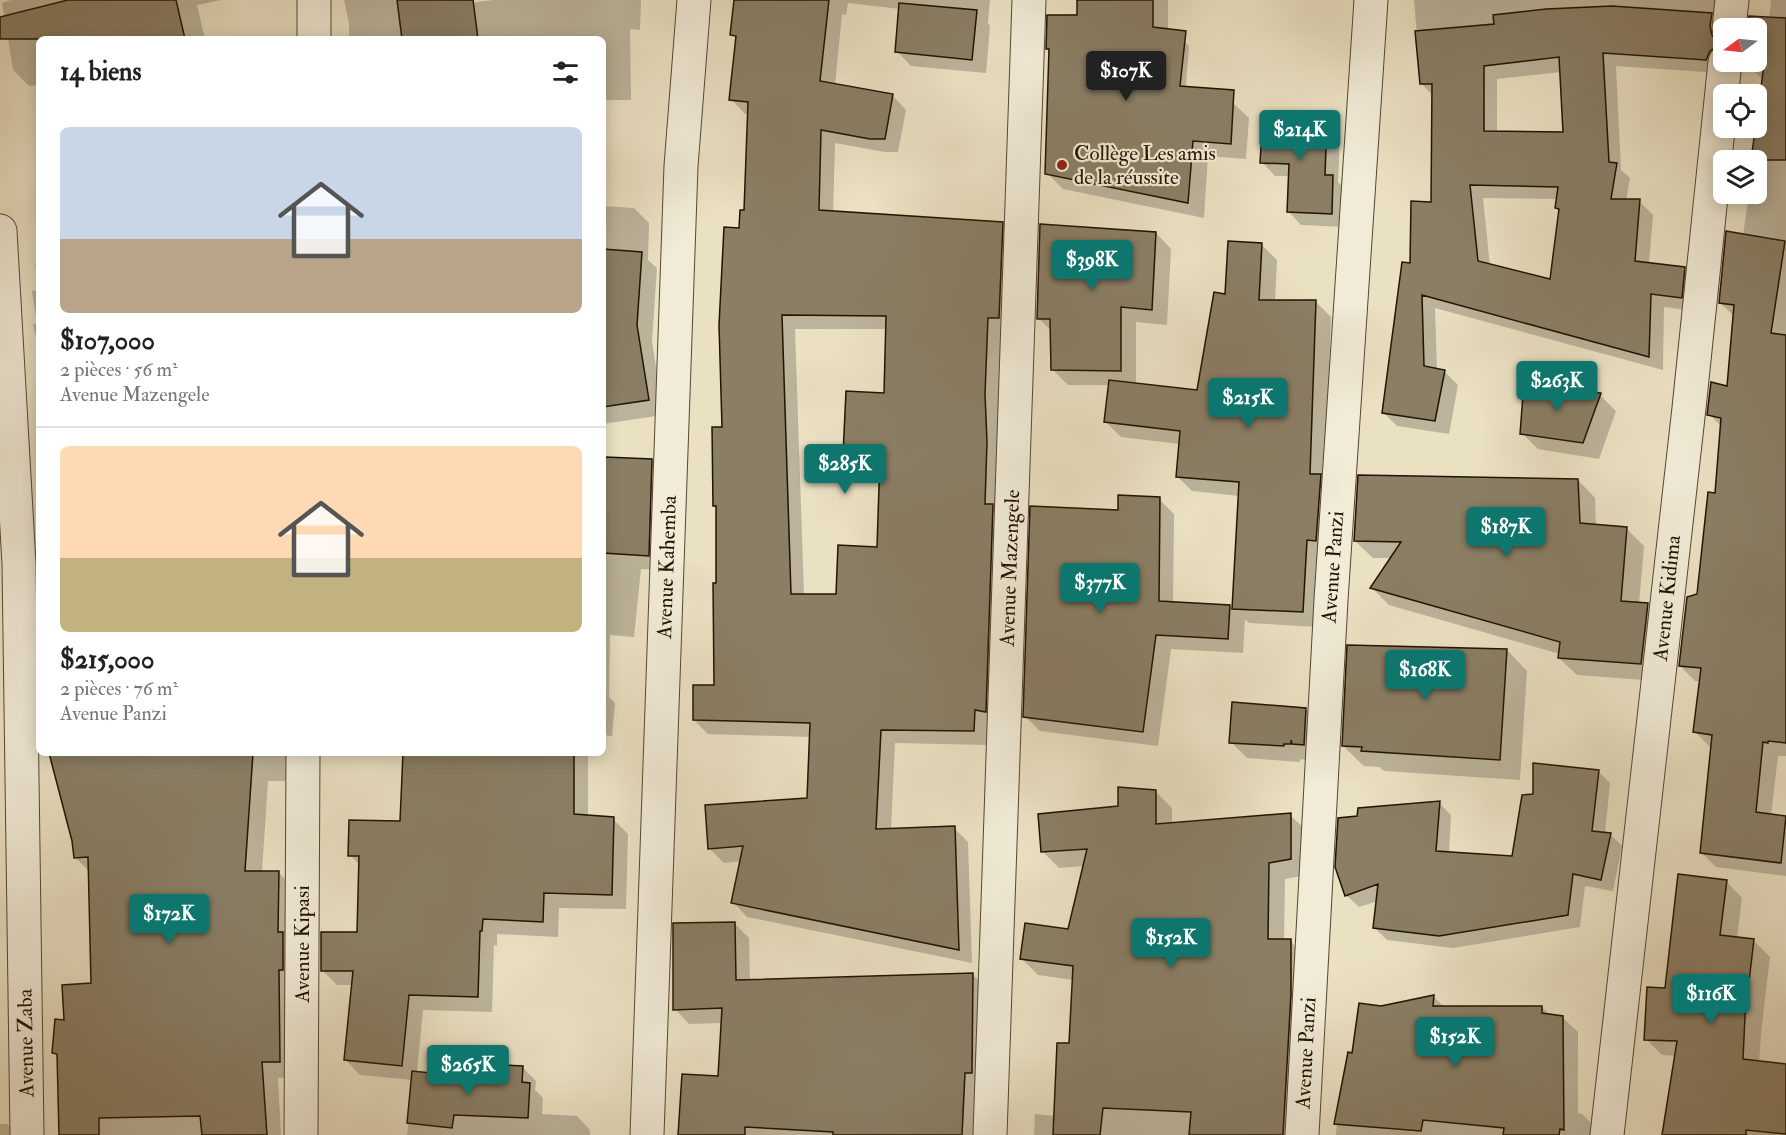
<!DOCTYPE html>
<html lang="fr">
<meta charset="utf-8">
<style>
:root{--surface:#fff;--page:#f2f2f2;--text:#222;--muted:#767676;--line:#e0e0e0;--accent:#0f766e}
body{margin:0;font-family:"IM FELL Double Pica",serif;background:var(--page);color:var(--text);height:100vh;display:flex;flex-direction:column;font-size:22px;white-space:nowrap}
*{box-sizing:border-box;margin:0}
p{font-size:20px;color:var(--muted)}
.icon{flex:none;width:33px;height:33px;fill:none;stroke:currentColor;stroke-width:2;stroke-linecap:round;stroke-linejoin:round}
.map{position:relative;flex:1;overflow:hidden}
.side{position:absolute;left:36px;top:36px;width:570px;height:720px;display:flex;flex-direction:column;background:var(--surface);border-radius:9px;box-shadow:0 3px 15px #0003}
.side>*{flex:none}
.needle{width:39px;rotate:255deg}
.fabs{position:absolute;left:1713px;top:18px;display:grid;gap:12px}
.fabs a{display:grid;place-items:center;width:54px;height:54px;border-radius:9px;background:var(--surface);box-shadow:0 3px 15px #0003;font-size:30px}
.price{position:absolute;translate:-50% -51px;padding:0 14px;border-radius:6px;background:var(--accent);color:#fff;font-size:20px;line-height:39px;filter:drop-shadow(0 2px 3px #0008)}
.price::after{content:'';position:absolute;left:50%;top:36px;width:18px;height:14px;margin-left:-9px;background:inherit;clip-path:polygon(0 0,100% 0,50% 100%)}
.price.current{background:#222;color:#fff}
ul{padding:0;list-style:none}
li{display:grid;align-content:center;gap:12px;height:318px;padding:0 24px}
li+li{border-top:2px solid var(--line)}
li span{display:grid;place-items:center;height:186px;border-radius:9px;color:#555}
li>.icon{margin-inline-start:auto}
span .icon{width:108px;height:108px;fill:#fffc;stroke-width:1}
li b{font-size:26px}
h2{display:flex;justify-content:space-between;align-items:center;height:72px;padding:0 24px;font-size:26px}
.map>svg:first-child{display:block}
.shadow{fill:#0003;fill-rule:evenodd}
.building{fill:#8a7e65;stroke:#231300;stroke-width:1.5;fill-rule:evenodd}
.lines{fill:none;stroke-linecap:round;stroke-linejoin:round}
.street-casing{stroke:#554630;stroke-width:35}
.street{stroke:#f1ebd7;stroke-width:33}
.poi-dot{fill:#8f2418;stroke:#f1ebd7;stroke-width:2}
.labels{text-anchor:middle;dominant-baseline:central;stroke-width:4.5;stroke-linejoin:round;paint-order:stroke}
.poi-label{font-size:21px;fill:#231300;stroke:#f1ebd7;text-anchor:start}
.street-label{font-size:21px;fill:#231300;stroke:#f1ebd7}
</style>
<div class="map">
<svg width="1786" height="1135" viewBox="0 0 1786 1135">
<rect width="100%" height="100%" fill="#eae0c2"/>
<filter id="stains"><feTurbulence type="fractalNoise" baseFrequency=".00333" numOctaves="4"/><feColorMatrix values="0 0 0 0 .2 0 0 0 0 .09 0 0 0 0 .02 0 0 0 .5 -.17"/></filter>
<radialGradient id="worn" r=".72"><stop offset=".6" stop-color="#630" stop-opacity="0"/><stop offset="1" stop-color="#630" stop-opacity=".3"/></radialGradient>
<path class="shadow" d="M11,0H221L197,5L205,39H39V85L29,86L13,70L2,3Z
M344,0H429L431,8L493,0H641L640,30L630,29L631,100H603V39H349V24Z
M736,0H990L988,23L990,26L986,73L911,66L897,51L900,9L848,3L846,15L842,14L835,85L892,95L906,110L898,152H885L835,143L833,212L1002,223L1016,237L988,745L895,743L891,830L954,828L968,842L972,963L747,917L733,902L742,861L724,863L710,849L808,799L811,737L708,734L694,720L715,687L718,509L714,506L724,429L740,230L746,212L749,114H745L731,99L737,39L732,34ZM795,329H887L885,395L844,455L859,469L881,470L879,549L838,595H804Z
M1079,0H1168V30L1174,31L1189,46L1185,97L1233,103L1249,118L1246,159L1208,156L1204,218L1063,189L1047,173L1050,51L1048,48L1078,17Z
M1414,0H1718L1724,28V62L1720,73L1616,66L1621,170L1630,178L1626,201H1639L1653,215L1649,264L1684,268L1698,282L1695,311L1664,307L1663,370L1435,308L1437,370L1444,371L1458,385L1449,434L1397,426L1383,412L1411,264L1432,203L1433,96L1421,83ZM1561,72L1564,133L1497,132V79ZM1483,198L1558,199L1556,208L1560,212L1552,281L1490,266Z
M1771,0H1786V529L1722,427L1709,414L1729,387L1735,317L1720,303L1743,235L1749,194H1756V160H1753L1757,130L1769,79L1761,78L1745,62H1756V28H1749L1751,17L1769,19Z
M1327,121L1340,134L1338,182L1346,190L1345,227L1301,225L1288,211L1290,176H1275L1262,162Z
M603,206L634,208L649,223L648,260L657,268L652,341L663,415L603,424Z
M1156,233L1171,249L1167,325L1136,322V384L1199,392L1226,295L1262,245L1277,260L1275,302H1316L1331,317L1325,481L1317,627L1249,623L1245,619L1243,653L1171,649L1158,746L1040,731L1025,716L1119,511L1159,499L1174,514L1173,603L1230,606L1233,610L1240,496L1192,491L1177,476L1180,444L1121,437L1106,422L1110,385H1068L1052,369V331L1038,318Z
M39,263V280L35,264Z
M39,290V352L33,324H37L32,291Z
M1600,395L1616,411L1599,459L1538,449L1522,433Z
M603,458L651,460L666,476L663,570L641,569L634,637L610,635L609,697L615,703L612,736L603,735Z
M1578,480L1595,498L1596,526L1626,528L1644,546L1639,604L1647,605L1665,622L1658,681L1577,675L1559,658L1560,654L1389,605L1372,588L1392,558H1373L1355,541Z
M1786,562V756H1778L1771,816L1786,818V876L1716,867L1701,852L1712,747H1710L1694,731L1701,681H1695L1680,666Z
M1507,650L1527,671L1520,780L1384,771L1379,767L1364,766L1343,746Z
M1306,709L1322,726L1307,760L1300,759V762L1247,758L1231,742Z
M58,753H296V781H268L262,872L279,873L295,889V1077L278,1078L281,1135H60L58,1058L53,1052L66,1021L93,984L90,872L76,858L70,807L60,797Z
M404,753H588V817L613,819L628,834L626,909L559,908L558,937L497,934V946L494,945L492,1012L423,1010L417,1073L481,1079L522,1067L536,1081L535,1090L543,1098L542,1114L577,1116L590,1130V1135H407L413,1080L360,1075L345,1059L353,985H337L322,970L358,934L360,865L350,855L402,822Z
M1598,771L1610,783L1605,834H1610L1622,846L1613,891L1585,886L1580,927L1453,948L1387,940L1375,928L1378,901L1359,907L1346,895L1439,803L1451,815L1449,853L1514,858L1535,795Z
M1156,792L1172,808V824L1290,815L1307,831V875L1285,879L1284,941H1290L1307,958L1300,1135H1034L1035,1114L1055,1116L1071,1045L1073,980L1038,975L1021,958L1069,930L1084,866L1059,868L1042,851L1119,808Z
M1726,881L1742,898L1737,938L1753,940L1770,957L1761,1033L1759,1063L1786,1066V1135H1664L1677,1056L1662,1055L1646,1039L1667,989Z
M734,923L749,938L750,981L972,974L987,989L977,1135H675L680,1134L720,1078L722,1023L689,1024L675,1009Z
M1434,997L1444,1007H1542L1550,1015L1562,1017L1578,1032V1113L1582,1114L1597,1129L1596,1135H1336L1337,1120L1353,1055L1381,1007Z
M0,1124H7L19,1135H0Z"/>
<path class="building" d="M68,0H176L185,39H0V17Z
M397,0H473L478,39H402Z
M734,0H829L820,81L893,94L885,139H870L821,130L819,210L1003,222L999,318H988L985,394L987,442L985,504H993L986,712L975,710L974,731L881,730L876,829L955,826L959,950L731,903L743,846L708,849L705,805L807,798L810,723L693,720V685H714L713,583H716V506H713L712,427H722L719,325L724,227L739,228L740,210H744L748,102L729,100L736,36L730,35ZM782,315L886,316L884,393L846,391L843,455L880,457L877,547L838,545L836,594H791Z
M1077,0H1153V27L1186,31L1180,86L1234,90L1231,144L1193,141L1188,203L1045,174L1049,49H1046L1047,15H1077Z
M899,3L977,10L972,60L895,52Z
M1612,6L1712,13L1710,26L1712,35L1721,44L1710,51L1706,60L1603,53L1609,162L1617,163L1611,199H1640L1635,261L1685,267L1682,298L1651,294L1649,357L1422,295L1424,366L1445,370L1435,421L1382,413L1402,262L1410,263L1411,201L1431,202L1432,84H1420L1415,31L1494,24L1493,15L1546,9ZM1559,57L1563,132L1484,131V66ZM1470,185L1558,187L1555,208L1559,209L1550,279L1478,261Z
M1749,16L1786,18V160H1751L1764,65L1744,63L1743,62H1756V28H1748Z
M1263,116L1327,120L1325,175H1333L1332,214L1287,212L1289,164L1260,163Z
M1040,224L1156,232L1152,310L1121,307V371L1051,370L1050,319H1037Z
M1726,231L1785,241L1771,333L1786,335V743L1768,741V743L1763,742L1756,812L1786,816L1781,863L1700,853L1712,735L1693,732L1701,668L1679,666L1687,597L1697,594L1708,492L1715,493L1721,418L1707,415L1711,382L1727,386L1734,305L1719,303Z
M1228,241L1262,243L1259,300H1316L1310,474H1321L1316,541L1307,540L1303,612L1232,609L1239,482L1176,477L1180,431L1104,422L1109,380L1197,390L1214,292L1225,294Z
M603,249L642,252L637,325L649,400L603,407Z
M1524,382L1601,393L1583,443L1520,434Z
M605,457L652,459L649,556L603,553Z
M1358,475L1578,479L1580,523L1627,527L1621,601L1648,603L1641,664L1558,658L1560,642L1370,588L1401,542L1354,541Z
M1118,495L1160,497L1159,601L1230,605L1228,639L1156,635L1143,732L1023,717L1030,506L1118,510Z
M1347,645L1507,649L1500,760L1361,751L1362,747L1342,746Z
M1232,702L1306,708L1304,745L1292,744L1291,740V744H1284V746L1229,743Z
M49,753H253L245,871H279L278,932H283V970H279L280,1062H262L267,1135H202L200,1116L99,1118V1135H59L57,1054L52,1053L55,1019L64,1020L62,985L91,983L88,857L74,858L72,841Z
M403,753H574V814L614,817L612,895L544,893L543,922L483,919L482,931H480L478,997L409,995L402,1066L344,1060L353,971H321V932H357L359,856H348L349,820L400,821Z
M1533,763L1599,770L1592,831L1611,833L1601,880L1573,874L1568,915L1439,936L1373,928L1378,884L1345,896L1335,867L1338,818L1357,816L1358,808L1440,801L1436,851L1512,856L1522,795L1533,794Z
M1118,787L1156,790V824L1291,813V859L1269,863L1268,939H1291V994L1283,1135H1189L1191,1112L1103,1108L1100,1135H1053L1057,1043H1069L1073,966L1020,959L1025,923L1068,929L1087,849L1041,852L1038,814L1118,806Z
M1678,874L1727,880L1720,935L1754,939L1745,1016L1743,1059L1786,1064V1134L1746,1130V1135H1662L1677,1041L1644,1040L1647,987L1665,988Z
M735,922L736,980L973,973L972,1073H965L962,1135H833V1132L745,1127V1135H678L682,1074L718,1076L722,1008L673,1010V923Z
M1434,995L1433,1006H1542V1013L1563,1016L1564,1130L1560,1129L1559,1135H1503L1504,1128L1423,1120L1421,1131L1334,1124L1348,1052L1352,1053L1359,1003L1381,1006Z
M481,1064L523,1066L522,1082L530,1083L528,1118L454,1115L452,1128L407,1123L412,1071L480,1078Z"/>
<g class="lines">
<g class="street-casing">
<path id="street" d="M1729,28L1732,0
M314,39V0
M0,231L19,564L27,1135
M301,1135L303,753
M647,1135L681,166L694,0
M990,1135L1029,0
M1302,1135L1331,600L1371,0
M1607,1135L1689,408L1725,62"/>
</g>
<use href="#street" class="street"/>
</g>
<circle class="poi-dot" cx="1062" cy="165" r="6"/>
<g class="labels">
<g class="poi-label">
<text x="1074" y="153">Collège Les amis<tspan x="1074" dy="24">de la réussite</tspan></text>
</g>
<g class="street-label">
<text transform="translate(667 567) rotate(-88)">Avenue Kahemba</text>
<text transform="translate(1333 567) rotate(-86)">Avenue Panzi</text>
<text transform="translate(1010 568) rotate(-88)">Avenue Mazengele</text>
<text transform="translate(1667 598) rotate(-84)">Avenue Kidima</text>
<text transform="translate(302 944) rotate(-90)">Avenue Kipasi</text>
<text transform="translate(26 1043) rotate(-91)">Avenue Zaba</text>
<text transform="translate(1306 1053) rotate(-87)">Avenue Panzi</text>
</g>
</g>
<rect width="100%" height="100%" filter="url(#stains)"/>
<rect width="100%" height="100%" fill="url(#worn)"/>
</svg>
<div class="fabs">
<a><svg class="needle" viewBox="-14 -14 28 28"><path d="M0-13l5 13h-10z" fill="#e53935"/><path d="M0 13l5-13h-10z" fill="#767676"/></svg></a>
<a><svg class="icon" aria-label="locate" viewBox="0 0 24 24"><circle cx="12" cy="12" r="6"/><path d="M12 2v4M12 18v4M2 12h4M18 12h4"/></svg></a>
<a><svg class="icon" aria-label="layers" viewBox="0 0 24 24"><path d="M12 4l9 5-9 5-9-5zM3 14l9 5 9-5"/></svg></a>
</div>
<b class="price current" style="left:1126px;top:102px">$107K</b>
<b class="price" style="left:1300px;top:161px">$214K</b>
<b class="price" style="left:1092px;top:291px">$398K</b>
<b class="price" style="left:1557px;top:412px">$263K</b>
<b class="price" style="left:1248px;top:429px">$215K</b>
<b class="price" style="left:845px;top:495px">$285K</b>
<b class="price" style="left:1506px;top:558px">$187K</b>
<b class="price" style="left:1100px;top:614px">$377K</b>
<b class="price" style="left:1425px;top:701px">$168K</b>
<b class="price" style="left:169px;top:945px">$172K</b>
<b class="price" style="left:1171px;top:969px">$152K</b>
<b class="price" style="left:1711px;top:1025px">$116K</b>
<b class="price" style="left:1455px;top:1068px">$152K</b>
<b class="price" style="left:468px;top:1096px">$265K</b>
<section class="side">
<h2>14 biens<svg class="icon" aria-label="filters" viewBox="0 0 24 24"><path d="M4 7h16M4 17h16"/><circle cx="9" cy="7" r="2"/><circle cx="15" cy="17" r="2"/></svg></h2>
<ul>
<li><span style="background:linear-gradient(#c9d6e8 60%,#b9a48a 0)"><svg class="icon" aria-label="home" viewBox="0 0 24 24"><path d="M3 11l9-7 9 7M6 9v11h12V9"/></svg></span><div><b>$107,000</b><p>2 pièces · 56 m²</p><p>Avenue Mazengele</p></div></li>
<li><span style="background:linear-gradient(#ffd9b3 60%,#c2b280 0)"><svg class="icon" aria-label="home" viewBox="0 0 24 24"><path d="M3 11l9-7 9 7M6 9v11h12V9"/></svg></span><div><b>$215,000</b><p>2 pièces · 76 m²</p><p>Avenue Panzi</p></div></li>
</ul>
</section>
</div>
